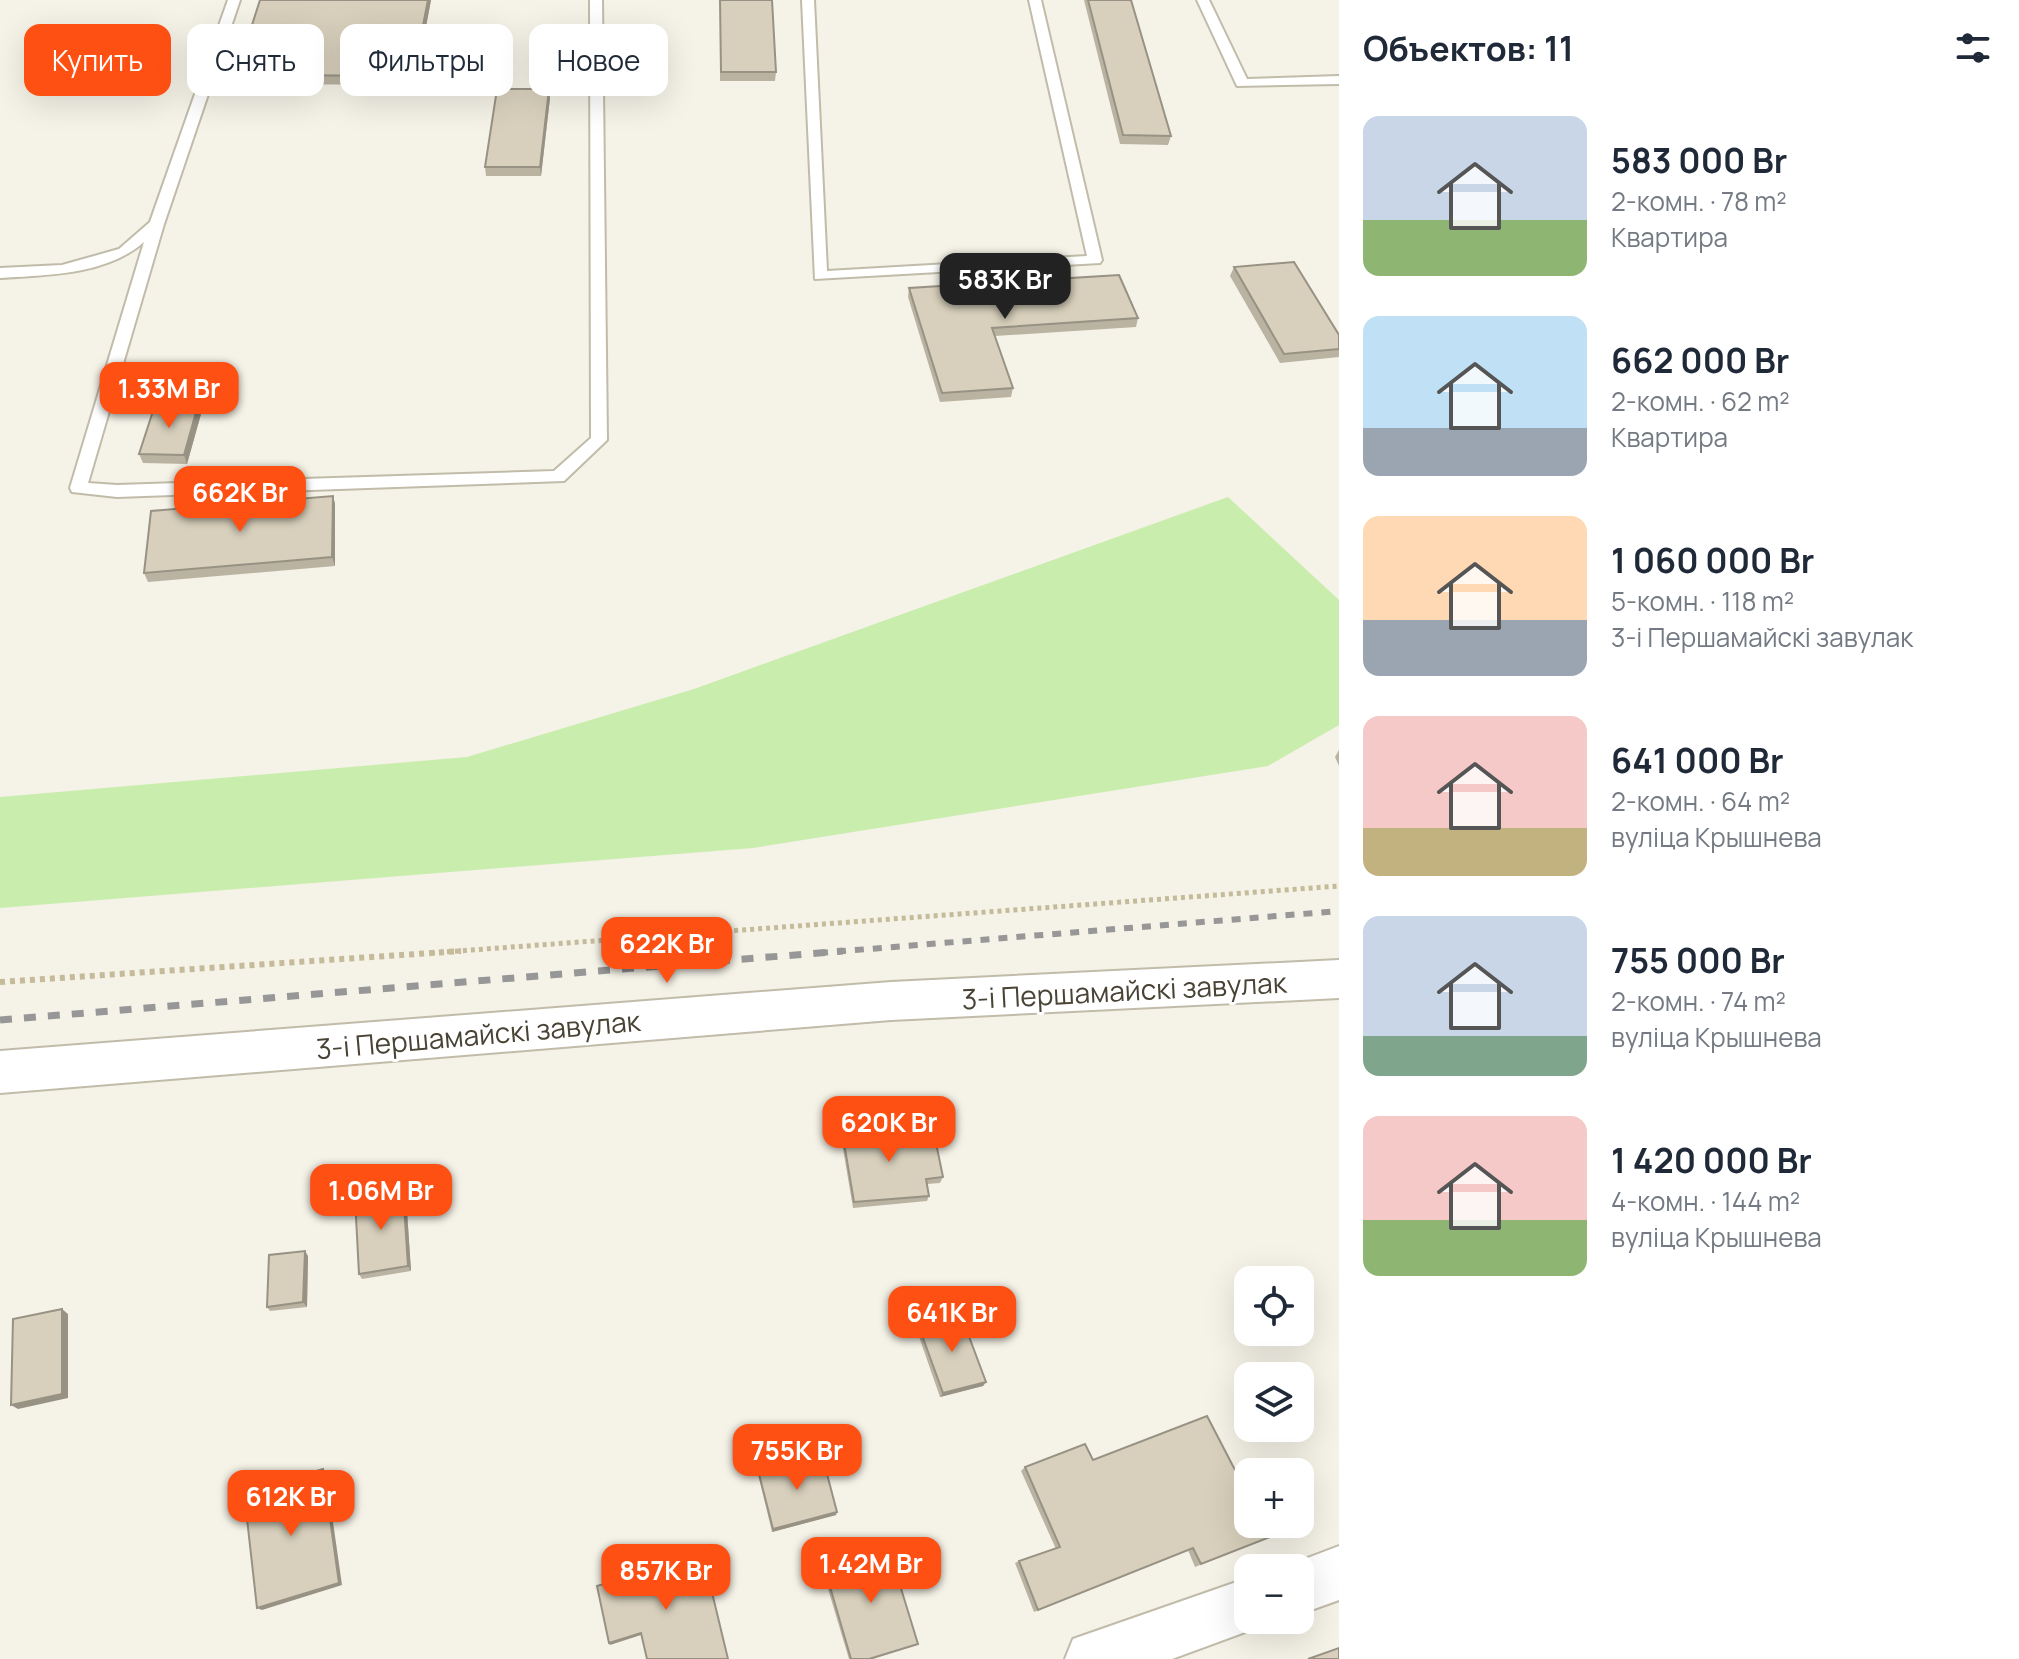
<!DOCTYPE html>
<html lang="ru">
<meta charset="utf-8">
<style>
:root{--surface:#fff;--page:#f6f6f7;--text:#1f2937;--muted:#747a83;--accent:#ff5014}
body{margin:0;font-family:Manrope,sans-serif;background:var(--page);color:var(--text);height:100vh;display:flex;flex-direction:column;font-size:30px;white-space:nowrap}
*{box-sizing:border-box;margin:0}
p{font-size:26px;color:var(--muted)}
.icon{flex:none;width:44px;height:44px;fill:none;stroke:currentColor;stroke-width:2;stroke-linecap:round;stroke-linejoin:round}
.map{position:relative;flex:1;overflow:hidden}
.panel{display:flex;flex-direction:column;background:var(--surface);width:680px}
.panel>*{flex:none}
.guide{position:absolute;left:24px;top:24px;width:760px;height:72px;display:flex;gap:16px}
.buttons{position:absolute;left:1234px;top:1266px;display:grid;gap:16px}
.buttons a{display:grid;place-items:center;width:80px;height:80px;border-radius:16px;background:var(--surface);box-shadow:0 8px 32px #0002;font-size:40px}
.price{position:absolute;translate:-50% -68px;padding:0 18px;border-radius:16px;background:var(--accent);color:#fff;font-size:26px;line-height:52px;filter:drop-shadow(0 2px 4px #0008)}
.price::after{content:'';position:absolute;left:50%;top:48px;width:24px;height:18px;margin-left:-12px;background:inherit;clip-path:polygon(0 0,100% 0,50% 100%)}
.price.on{background:#222;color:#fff}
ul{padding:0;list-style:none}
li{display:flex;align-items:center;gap:24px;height:200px;padding:0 24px}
li span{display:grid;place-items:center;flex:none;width:224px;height:160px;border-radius:16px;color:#555}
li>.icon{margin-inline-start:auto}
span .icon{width:96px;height:96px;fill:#fffc;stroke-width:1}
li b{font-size:34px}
h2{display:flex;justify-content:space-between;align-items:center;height:96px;padding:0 24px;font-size:34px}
.pill{padding:0 28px;border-radius:16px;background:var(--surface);box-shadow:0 8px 32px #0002;font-size:28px;line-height:72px}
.pill.on{background:var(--accent);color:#fff}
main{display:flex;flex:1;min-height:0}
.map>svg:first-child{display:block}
.green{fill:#c9edad}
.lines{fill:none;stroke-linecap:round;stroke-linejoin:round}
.service-casing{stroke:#c1bca9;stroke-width:4}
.minor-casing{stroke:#c1bca9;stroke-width:4}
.path-far1{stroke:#c5ba99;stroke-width:5;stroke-dasharray:4 4;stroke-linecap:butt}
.path{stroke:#c5ba99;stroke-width:6;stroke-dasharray:5 5;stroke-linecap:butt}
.service{fill:#fff;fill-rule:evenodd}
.minor{fill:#fff;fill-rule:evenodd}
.rail-far1{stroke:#979797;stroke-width:6;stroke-dasharray:9 9;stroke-linecap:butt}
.rail{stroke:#979797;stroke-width:7;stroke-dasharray:12 12;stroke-linecap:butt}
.wall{fill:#bab3a2}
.shaded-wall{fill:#979284}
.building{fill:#d8d0bc;stroke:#979284;stroke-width:2}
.labels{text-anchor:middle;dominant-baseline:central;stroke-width:6;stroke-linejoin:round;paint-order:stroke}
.street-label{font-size:28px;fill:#494335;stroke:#fff}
</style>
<main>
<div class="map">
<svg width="1339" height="1659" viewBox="0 0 1339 1659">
<rect width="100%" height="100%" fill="#f5f2e7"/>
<path class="green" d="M1228,497L1339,600V725L1268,766L753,848L0,908V797L467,757L694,689Z"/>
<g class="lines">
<g class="service-casing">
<path id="service" d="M228,0H240L164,224L88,483L117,485L554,471L591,438L590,0H602L607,440L564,481L117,497L72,492L70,488L144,242C106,275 48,275 0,278V268L62,265L119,249L150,222Z
M802,0H814L827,271L1087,256L1029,0H1041L1102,260L1100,263L815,279Z
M1197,0H1209L1247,79L1339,76V84L1237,86Z"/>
</g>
<g class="minor-casing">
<path id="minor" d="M1339,960V998L891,1020L0,1093V1051L891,982Z
M1339,1546V1600L1300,1614V1568H1281Z
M1248,1578V1620H1269L1267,1624L1172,1659H1065L1073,1639Z"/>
</g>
<path class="path-far1" d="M431,953L1339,886"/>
<path class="path" d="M0,982L461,951"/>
<use href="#service" class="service"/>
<use href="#minor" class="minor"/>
<path class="rail-far1" d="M819,953L1339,911"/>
<path class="rail" d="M0,1020L843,951"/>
</g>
<path class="wall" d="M431,0L415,85L238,84L236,75Z
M720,0L776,72L775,81H720Z
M1084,0H1131L1171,136L1168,145L1120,144Z
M550,98L541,176H486L485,167Z
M1234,267L1339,335V357L1280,363L1230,276Z
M909,288L1138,318L1136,327L995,336L1013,388L1011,397L940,402L908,297Z
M198,405L201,414L187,464L143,463L139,454Z
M333,496L335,504V566L148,582L144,573Z
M1339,750V766L1335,757Z
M842,1131L912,1145L943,1177L940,1183L927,1184L929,1196L927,1201L853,1208L841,1137Z
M406,1196L411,1271L362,1279L359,1274Z
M308,1256L307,1307L270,1311L267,1307Z
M919,1327L986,1382L983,1386L940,1397L917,1331Z
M1093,1460L1270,1537L1195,1567L1188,1550L1034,1612L1015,1563L1019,1561L1056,1549L1021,1471L1025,1467Z
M758,1470L836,1515L772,1532L758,1474Z
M824,1566L918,1644L873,1659H849L822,1569Z"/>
<path class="shaded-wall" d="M428,0H431L415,85L413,76Z
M549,89L550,98L541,176L540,167Z
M198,405L201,414L187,464L184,455Z
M333,496L335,504V566L332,557Z
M403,1190L406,1196L411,1271L408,1266Z
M305,1251L308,1256L307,1307L303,1302Z
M62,1309L68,1314V1398L18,1409L11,1405Z
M986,1382L983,1386L940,1397L943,1393Z
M323,1469L326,1473L342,1585L262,1610L257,1608Z
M837,1512L836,1515L772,1532L773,1529Z
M641,1633V1635L610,1645L609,1643Z"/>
<path class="building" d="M260,0H428L413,76L236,75Z
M720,0H772L776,72H721Z
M1088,0H1131L1171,136L1123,135Z
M497,89H549L540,167H485Z
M1294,262L1339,335V349L1284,354L1234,267Z
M1119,275L1138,318L992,328L1013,388L942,393L909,288Z
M155,405H198L184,455L139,454Z
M333,496L332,557L144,573L151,511Z
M908,1125L912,1145L936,1143L943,1177L926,1179L929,1196L854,1202L842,1131Z
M403,1190L408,1266L359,1274L355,1198Z
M305,1251L303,1302L267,1307L269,1255Z
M62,1309V1394L11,1405L13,1319Z
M961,1315L986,1382L943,1393L919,1327Z
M1207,1416L1248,1495V1524H1263L1270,1537L1201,1564L1193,1548L1038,1610L1019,1561L1060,1547L1025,1467L1085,1444L1093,1460Z
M822,1455L837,1512L773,1529L758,1470Z
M323,1469L339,1583L257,1608L244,1492Z
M888,1546L918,1644L869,1659H851L824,1566Z
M703,1555L728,1659H647L641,1633L609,1643L597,1586Z
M1339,1648V1659H1308Z"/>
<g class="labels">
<g class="street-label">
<text transform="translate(1124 990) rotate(-3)">3-і Першамайскі завулак</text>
<text transform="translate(478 1034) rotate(-5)">3-і Першамайскі завулак</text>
</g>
</g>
</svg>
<div class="buttons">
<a><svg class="icon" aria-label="locate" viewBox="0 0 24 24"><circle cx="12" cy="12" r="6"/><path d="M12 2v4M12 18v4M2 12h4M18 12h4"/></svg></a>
<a><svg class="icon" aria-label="layers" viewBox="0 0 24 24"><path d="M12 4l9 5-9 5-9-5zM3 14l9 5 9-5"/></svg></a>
<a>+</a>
<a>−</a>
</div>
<b class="price on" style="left:1005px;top:321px">583K Br</b>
<b class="price" style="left:169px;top:430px">1.33M Br</b>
<b class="price" style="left:240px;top:534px">662K Br</b>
<b class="price" style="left:667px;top:985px">622K Br</b>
<b class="price" style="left:889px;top:1164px">620K Br</b>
<b class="price" style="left:381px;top:1232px">1.06M Br</b>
<b class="price" style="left:952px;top:1354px">641K Br</b>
<b class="price" style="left:797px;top:1492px">755K Br</b>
<b class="price" style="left:291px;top:1538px">612K Br</b>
<b class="price" style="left:871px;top:1605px">1.42M Br</b>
<b class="price" style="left:666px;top:1612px">857K Br</b>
<div class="guide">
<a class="pill on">Купить</a>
<a class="pill">Снять</a>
<a class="pill">Фильтры</a>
<a class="pill">Новое</a>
</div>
</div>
<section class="panel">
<h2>Объектов: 11<svg class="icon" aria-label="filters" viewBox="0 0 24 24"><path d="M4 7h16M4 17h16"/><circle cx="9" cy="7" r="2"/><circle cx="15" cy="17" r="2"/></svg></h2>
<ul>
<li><span style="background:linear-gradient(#c9d6e8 65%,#8fb573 0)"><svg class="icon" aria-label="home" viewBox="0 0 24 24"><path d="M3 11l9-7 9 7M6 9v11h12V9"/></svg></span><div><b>583 000 Br</b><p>2-комн. · 78 m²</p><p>Квартира</p></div></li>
<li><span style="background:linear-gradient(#bfe0f5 70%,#9aa5b1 0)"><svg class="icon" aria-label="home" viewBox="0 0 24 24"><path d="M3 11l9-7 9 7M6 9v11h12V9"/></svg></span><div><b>662 000 Br</b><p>2-комн. · 62 m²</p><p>Квартира</p></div></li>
<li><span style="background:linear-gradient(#ffd9b3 65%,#9aa5b1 0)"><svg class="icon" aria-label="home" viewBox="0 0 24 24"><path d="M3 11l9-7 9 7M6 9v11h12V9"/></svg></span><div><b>1 060 000 Br</b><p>5-комн. · 118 m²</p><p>3-і Першамайскі завулак</p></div></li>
<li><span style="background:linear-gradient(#f6c9c9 70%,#c2b280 0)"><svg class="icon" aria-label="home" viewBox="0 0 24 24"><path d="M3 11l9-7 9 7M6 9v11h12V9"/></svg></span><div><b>641 000 Br</b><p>2-комн. · 64 m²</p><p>вуліца Крышнева</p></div></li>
<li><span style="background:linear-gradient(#c9d6e8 75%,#7fa58c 0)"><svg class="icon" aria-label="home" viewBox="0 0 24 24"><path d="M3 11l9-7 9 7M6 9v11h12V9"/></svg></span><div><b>755 000 Br</b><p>2-комн. · 74 m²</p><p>вуліца Крышнева</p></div></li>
<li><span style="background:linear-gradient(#f6c9c9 65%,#8fb573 0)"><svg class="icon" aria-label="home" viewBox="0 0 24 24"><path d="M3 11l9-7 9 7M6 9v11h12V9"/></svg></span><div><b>1 420 000 Br</b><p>4-комн. · 144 m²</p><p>вуліца Крышнева</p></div></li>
</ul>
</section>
</main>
